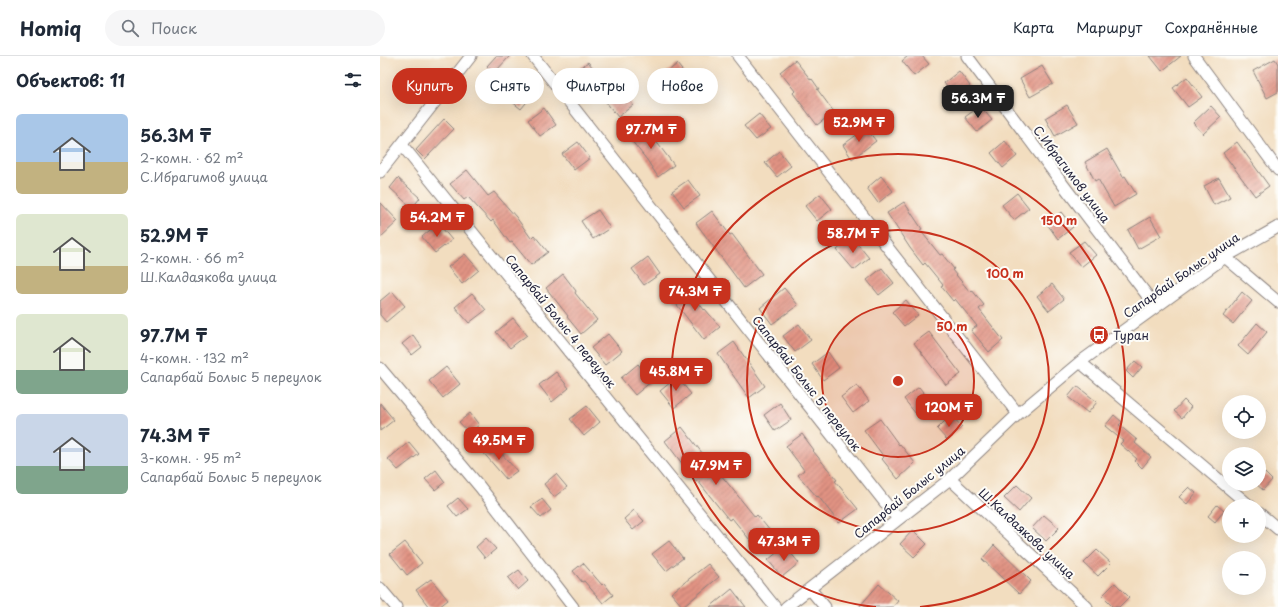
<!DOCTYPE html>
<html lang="ru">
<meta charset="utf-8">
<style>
:root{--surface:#fff;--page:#f6f6f7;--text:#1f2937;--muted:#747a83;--line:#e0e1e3;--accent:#c8321e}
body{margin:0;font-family:"Playpen Sans",sans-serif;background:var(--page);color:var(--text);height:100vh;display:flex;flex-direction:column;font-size:15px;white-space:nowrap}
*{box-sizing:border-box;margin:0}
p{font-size:13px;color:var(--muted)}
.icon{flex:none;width:22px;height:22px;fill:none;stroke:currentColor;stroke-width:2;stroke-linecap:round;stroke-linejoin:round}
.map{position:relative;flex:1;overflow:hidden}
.drawer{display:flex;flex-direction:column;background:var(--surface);width:380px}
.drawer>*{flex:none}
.guide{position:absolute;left:12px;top:12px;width:380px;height:36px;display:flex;gap:8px}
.fabs{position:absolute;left:842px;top:339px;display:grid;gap:8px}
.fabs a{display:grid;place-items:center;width:44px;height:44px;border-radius:50%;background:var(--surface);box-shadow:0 4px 16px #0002;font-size:20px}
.price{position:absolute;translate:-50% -34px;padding:0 9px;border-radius:8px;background:var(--accent);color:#fff;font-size:13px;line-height:26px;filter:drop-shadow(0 1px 2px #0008)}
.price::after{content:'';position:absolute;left:50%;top:24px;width:12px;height:9px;margin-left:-6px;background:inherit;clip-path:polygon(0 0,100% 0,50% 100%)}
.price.on{background:#222;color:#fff}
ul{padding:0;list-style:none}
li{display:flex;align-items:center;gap:12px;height:100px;padding:0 16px}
li span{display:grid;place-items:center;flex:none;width:112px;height:80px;border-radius:6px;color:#555}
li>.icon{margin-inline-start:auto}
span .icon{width:48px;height:48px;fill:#fffc;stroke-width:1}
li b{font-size:17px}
h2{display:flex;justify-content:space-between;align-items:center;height:48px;padding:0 16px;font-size:17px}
.tag{padding:0 14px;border-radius:18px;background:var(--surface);box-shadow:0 4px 16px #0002;font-size:14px;line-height:36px}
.tag.on{background:var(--accent);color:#fff}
header{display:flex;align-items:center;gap:24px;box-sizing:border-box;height:56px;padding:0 20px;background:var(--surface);border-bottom:1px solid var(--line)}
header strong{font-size:19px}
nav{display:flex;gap:22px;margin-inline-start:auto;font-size:14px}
.search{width:280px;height:36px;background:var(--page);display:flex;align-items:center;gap:10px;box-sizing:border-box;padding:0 14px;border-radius:22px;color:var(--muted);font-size:15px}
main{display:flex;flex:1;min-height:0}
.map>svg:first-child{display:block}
.building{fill:url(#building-hatch)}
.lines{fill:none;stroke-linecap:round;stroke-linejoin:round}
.minor-casing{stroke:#8a807d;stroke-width:13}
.minor{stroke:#fff;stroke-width:11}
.ring{fill:none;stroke:#c8321e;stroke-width:2}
.labels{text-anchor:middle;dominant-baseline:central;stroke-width:4;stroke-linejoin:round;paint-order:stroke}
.street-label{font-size:12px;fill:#22223b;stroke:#fdfcf7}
.poi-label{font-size:12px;fill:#22223b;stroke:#fdfcf7;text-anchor:start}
.centre{fill:#c8321e;stroke:#fdfcf7;stroke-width:2}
.ring-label{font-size:12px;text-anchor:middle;font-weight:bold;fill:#c8321e;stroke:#fdfcf7;stroke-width:4;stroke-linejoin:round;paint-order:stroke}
</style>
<header>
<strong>Homiq</strong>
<div class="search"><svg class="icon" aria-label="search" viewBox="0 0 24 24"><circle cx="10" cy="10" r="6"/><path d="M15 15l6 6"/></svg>Поиск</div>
<nav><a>Карта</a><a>Маршрут</a><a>Сохранённые</a></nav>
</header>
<main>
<section class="drawer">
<h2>Объектов: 11<svg class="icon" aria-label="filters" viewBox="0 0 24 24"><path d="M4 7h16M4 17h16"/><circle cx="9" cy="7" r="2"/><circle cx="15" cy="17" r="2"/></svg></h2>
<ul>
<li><span style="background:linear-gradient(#a9c7e8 60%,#c2b280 0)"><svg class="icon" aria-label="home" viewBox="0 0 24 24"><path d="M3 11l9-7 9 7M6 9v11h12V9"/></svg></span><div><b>56.3M ₸</b><p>2-комн. · 62 m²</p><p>С.Ибрагимов улица</p></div></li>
<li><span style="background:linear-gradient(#dfe7d0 65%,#c2b280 0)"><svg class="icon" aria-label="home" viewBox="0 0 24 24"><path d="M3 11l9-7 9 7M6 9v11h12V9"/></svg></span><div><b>52.9M ₸</b><p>2-комн. · 66 m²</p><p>Ш.Калдаякова улица</p></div></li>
<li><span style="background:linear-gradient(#dfe7d0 70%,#7fa58c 0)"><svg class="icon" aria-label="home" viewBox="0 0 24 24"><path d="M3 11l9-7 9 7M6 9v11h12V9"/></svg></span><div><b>97.7M ₸</b><p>4-комн. · 132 m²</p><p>Сапарбай Болыс 5 переулок</p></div></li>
<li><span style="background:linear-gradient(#c9d6e8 65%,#7fa58c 0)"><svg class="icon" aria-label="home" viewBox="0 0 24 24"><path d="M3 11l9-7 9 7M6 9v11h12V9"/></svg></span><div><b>74.3M ₸</b><p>3-комн. · 95 m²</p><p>Сапарбай Болыс 5 переулок</p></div></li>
</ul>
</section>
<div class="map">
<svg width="898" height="551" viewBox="0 0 898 551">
<defs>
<pattern id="building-hatch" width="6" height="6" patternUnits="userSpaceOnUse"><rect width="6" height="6" fill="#e19383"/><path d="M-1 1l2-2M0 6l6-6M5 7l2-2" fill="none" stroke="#b6786c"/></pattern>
</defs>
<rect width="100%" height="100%" fill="#fdfcf7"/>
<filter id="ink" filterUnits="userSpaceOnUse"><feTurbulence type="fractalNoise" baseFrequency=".025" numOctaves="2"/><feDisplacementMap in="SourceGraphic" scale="8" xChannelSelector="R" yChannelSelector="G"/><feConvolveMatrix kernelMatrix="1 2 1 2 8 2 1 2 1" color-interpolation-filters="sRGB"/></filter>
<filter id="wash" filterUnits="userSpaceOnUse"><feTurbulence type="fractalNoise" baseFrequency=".012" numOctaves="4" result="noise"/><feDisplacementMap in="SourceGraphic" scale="16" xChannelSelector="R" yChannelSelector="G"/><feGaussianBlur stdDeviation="0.9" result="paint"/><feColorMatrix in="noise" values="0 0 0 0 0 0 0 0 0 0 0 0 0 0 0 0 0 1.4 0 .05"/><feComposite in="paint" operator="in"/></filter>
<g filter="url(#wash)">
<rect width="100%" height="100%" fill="#f2ddbf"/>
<g id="blocks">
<path class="building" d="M116,0H130L114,17L107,10Z
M528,0H542L549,8L534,20L522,5Z
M770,0H801L782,15Z
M895,3L898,8V36L887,42L873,15Z
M415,4L431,24L432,23L439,33H437L454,56L437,69L413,37L415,35L400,16Z
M208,6L220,20L205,32L193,17Z
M297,8L309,23L294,35L282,20Z
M662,10L673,28L650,41L640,23Z
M579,15L590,30L576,42L564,27Z
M807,21L822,41L808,51L793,32Z
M140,24L155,36L141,53L126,41Z
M241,34L253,49L238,61L226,46Z
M687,49L698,67L675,80L665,62Z
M600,50L612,64L597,76L585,61Z
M831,50L841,61L823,78L813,67Z
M164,52L176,69L160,80L148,64Z
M379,58L391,73L376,84L364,70Z
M64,63L74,73L45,103L36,94Z
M262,67L294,109L278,121L267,104L247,79Z
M486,72L496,85L472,103L463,89Z
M625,85L637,100L623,112L611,97Z
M198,86L210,102L194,114L182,98Z
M857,86L889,130L875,140L843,97Z
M727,93L743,121L745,120L756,138L734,151L718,123L715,125L705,106Z
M399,95L411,110L397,121L385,107Z
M87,114L108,140L114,136L136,161L151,182L154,179L168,196L151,209L132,186L130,187L113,164L111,166L88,141L84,144L70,128Z
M501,120L513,135L498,147L487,132Z
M18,122L40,142L32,152L10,132Z
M839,122L850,141L834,149L824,130Z
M308,124L320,140L304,151L292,135Z
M637,137L649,152L634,164L622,149Z
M440,138L452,153L437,165L425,150Z
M0,146L18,165L0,182Z
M524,146L542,173L540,174L560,199L562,198L574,213L572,214L590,236L592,234L604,249L599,253L623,284L609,296L591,274L597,270L575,243L573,245L561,230L563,229L545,207L543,209L530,192L507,157Z
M218,154L230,172L213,183L201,165Z
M332,155L350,179L352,178L382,218L364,232L316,167Z
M681,156L693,171L678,183L667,168Z
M770,161L781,180L758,193L748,174Z
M58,167L72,184L55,197L42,181Z
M472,181L489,202L474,214L457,194Z
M704,185L716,199L701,211L689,196Z
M85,198L99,214L82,228L68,211Z
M268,201L280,218L264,229L252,213Z
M502,212L514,227L499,239L487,224Z
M183,218L196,235L195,237L217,264L201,278L187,261L188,260L166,232Z
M306,228L324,254L325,253L340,271L324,284L290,240Z
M672,228L684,243L669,255L657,240Z
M404,232L418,249L392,268L380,252Z
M12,235L25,250L6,266L0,259V245Z
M862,236L872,245L853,268L843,260Z
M92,237L106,254L89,267L75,251Z
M526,244L538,259L524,270L512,256Z
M133,262L147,279L130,292L116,276Z
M877,267L887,276L868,299L858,290Z
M419,268L431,284L415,296L403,280Z
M549,276L581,318L566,329L534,287Z
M228,278L242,295L225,309L211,292Z
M33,279L42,291L32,299L22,288Z
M354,286L385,330L369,342L338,298Z
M448,296L459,312L443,324L432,308Z
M755,305L762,311L753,322L746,315Z
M258,308L272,325L255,339L241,322Z
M66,311L80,328L63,342L49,325Z
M176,316L189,332L172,346L159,329Z
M297,321L311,338L294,352L280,335Z
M477,329L489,345L473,357L461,341Z
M697,330L717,346L708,357L688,341Z
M539,331L551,346L536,358L524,343Z
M804,344L811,351L802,362L794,355Z
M0,347L14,364L0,375Z
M400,347L411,364L395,375L384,359Z
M207,350L220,366L204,380L190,363Z
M90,357L99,369L89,377L79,366Z
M571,359L582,371L567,384L557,373Z
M734,359L742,366L739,369L757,384L755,387L771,401L762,412L755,405L757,403L740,388L743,385L725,370Z
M500,363L519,389L520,388L535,407L518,423L502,403L504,401L484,374Z
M302,371L336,415L337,414L375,461L377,459L391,476L374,489L352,462L349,464L318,425L316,426L285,385Z
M422,378L434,394L433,395L457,424L455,425L478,453L459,467L438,440L437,441L418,419L424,414L406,390Z
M29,386L39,398L18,414L8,403Z
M111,386L137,415L126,423L101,394Z
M56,414L65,426L55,434L45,423Z
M885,417L892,424L883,434L876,428H879V424Z
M176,418L187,431L174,441L164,428Z
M637,429L651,442L639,456L624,442Z
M809,431L816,437L807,448L799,441Z
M78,442L88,453L77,461L68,450Z
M162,443L171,454L161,462L151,451Z
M837,449L844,455L835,466L828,460Z
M254,454L264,465L253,474L244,463Z
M664,459L679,472L666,485L652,472Z
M533,474L547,488L534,501L520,488Z
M106,482L116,493L105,502L96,491Z
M289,485L303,502L286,515L272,498Z
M25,486L42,507L27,519L10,498Z
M614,489L651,525L639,538L602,503Z
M405,490L419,507L402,521L388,504Z
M717,494L731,507L718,520L704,507Z
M203,507L222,529L224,527L233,539L223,547L204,525L202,526L193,515Z
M328,508L339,521L303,551L291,537Z
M139,514L148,525L138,534L128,522Z
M51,523L68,544L59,551H49L36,534Z
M735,527L749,541L739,551H733L722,540Z
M499,528L518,545L513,551H479Z
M352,533L366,551H330Z"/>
</g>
</g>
<g filter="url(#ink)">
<use href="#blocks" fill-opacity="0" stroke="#8a807d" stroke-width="1"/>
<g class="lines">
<g class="minor-casing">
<path id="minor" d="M153,0L518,463
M358,0L638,358
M587,0L684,130L776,251
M814,0L898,114
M22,89L395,551
M0,116L91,0
M845,201L898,246
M700,306L870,450
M0,312L100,431L193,551
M570,423L707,551
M879,457L898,473
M0,532L16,551
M430,533L445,551
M406,551L570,423L638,358L700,306L845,201L898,171"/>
</g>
<use href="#minor" class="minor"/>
</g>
</g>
<circle cx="518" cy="325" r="76" fill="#c8321e" fill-opacity=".12"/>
<g class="ring">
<circle cx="518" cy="325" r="76"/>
<circle cx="518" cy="325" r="151"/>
<path d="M496 551A227 227 0 1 1 540 551"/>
</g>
<defs>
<g id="bus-disc" transform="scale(1)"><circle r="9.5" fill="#c8321e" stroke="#fdfcf7"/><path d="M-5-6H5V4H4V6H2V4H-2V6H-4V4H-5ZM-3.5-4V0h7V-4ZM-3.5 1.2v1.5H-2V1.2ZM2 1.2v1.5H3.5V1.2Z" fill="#fff"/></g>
</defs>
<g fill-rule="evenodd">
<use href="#bus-disc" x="719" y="279"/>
</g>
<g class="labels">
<g class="street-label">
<text transform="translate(692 118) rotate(53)">С.Ибрагимов улица</text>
<text transform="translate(801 219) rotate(-35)">Сапарбай Болыс улица</text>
<text transform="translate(181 265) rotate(51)">Сапарбай Болыс 4 переулок</text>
<text transform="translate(427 327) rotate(52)">Сапарбай Болыс 5 переулок</text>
<text transform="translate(529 436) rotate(-39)">Сапарбай Болыс улица</text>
<text transform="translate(647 477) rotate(43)">Ш.Калдаякова улица</text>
</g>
<g class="poi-label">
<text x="733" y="279">Туран</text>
</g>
</g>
<circle cx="518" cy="325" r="6" class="centre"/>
<g class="ring-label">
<text x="679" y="169">150 m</text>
<text x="625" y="222">100 m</text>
<text x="572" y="275">50 m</text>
</g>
</svg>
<div class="fabs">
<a><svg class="icon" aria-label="locate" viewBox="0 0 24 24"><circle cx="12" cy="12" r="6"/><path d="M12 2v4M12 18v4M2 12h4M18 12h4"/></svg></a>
<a><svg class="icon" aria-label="layers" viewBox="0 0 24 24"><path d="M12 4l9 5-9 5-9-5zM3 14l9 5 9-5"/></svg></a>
<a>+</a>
<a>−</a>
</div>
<b class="price on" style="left:598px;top:63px">56.3M ₸</b>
<b class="price" style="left:479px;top:87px">52.9M ₸</b>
<b class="price" style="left:271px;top:94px">97.7M ₸</b>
<b class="price" style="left:57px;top:182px">54.2M ₸</b>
<b class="price" style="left:473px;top:198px">58.7M ₸</b>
<b class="price" style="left:315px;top:256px">74.3M ₸</b>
<b class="price" style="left:296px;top:336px">45.8M ₸</b>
<b class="price" style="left:569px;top:372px">120M ₸</b>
<b class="price" style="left:119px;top:405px">49.5M ₸</b>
<b class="price" style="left:336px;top:430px">47.9M ₸</b>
<b class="price" style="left:404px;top:506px">47.3M ₸</b>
<div class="guide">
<a class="tag on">Купить</a>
<a class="tag">Снять</a>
<a class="tag">Фильтры</a>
<a class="tag">Новое</a>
</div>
</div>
</main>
